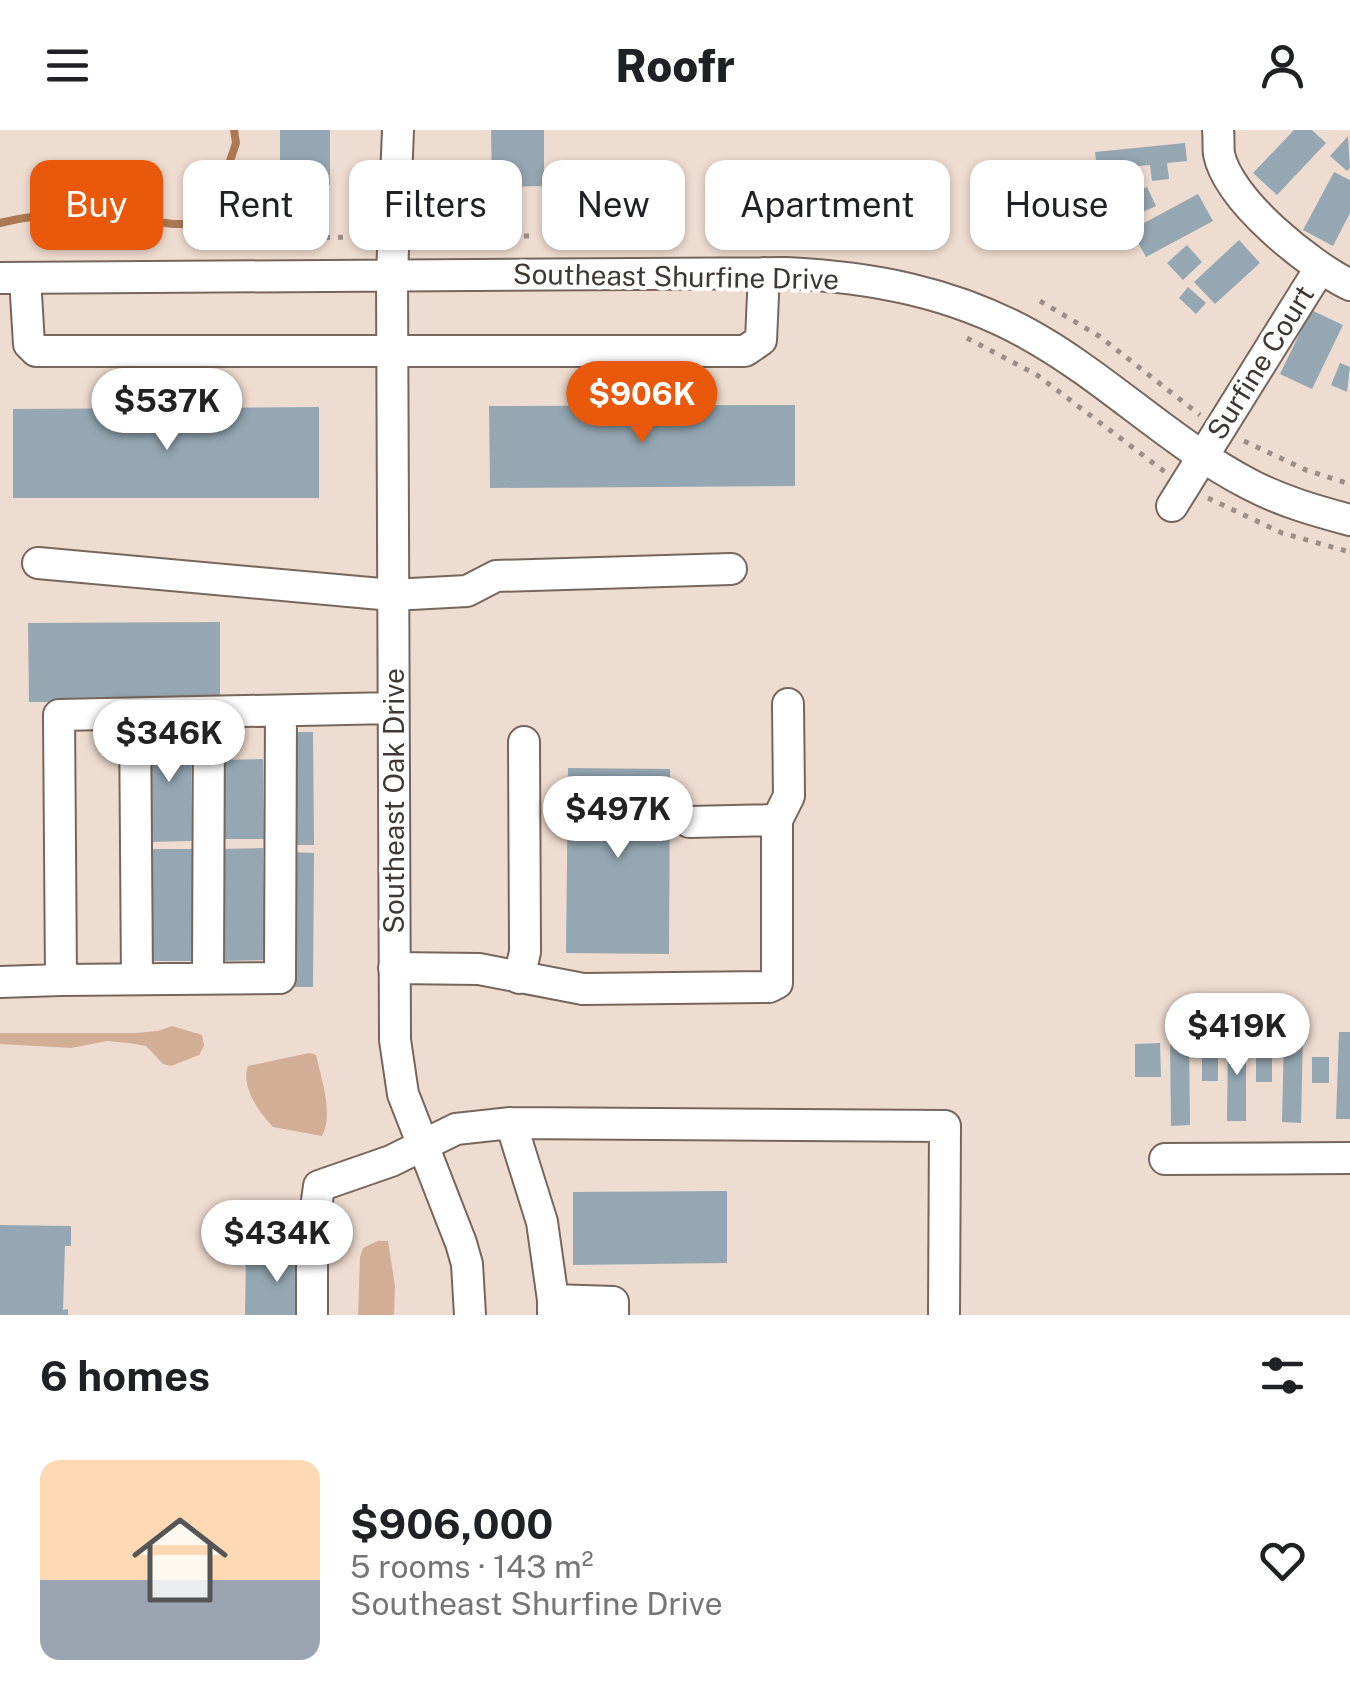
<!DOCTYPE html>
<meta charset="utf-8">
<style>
:root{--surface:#fff;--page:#f2f2f2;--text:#202124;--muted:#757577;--line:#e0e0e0;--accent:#ea580c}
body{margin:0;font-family:"Public Sans",sans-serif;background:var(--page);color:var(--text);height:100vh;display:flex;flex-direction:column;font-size:38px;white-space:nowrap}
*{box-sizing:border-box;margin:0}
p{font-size:32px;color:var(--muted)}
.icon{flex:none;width:55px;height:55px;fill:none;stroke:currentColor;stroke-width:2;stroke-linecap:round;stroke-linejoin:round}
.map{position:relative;height:1185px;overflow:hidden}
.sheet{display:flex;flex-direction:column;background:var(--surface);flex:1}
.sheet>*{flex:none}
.guide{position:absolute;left:30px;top:30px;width:1290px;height:90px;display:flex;gap:20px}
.price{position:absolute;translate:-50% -85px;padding:0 22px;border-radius:35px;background:#fff;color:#222;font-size:32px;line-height:65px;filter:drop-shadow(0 2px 5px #0008)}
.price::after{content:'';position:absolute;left:50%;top:60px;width:30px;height:22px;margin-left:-15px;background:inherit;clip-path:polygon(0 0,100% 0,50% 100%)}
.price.active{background:var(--accent);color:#fff}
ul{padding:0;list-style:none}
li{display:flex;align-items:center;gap:30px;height:250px;padding:0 40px}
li+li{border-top:2px solid var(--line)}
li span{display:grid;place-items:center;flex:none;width:280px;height:200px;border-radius:20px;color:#555}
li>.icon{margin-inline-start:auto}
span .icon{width:120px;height:120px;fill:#fffc;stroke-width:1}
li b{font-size:42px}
h2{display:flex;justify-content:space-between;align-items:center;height:120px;padding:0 40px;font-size:42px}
.pill{padding:0 35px;border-radius:20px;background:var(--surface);box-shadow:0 2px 8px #0004;font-size:35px;line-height:90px}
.pill.active{background:var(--accent);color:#fff}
header{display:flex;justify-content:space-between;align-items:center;height:130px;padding:0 40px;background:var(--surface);font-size:45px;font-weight:800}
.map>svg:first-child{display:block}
.green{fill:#d1ae95}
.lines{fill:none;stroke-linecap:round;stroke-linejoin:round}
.stream{stroke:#ad7952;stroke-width:8}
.building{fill:#94a7b2}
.minor-casing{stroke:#76665b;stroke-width:34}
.path{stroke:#9c8e86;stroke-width:5;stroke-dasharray:5 8;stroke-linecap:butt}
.minor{stroke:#fff;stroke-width:30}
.labels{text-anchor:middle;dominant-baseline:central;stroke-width:8;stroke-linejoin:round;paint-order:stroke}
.street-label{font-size:28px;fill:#3e3732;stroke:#fff}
</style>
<header><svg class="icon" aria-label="menu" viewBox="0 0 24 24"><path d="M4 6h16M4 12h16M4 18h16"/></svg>Roofr<svg class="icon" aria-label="person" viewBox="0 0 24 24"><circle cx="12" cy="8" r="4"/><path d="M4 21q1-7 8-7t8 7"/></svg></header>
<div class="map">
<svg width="1350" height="1185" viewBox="0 0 1350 1185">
<rect width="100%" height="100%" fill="#efdcd0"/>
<path class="green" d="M172,896L202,905L204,916L199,925L171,936L163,934L146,916L129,913L107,911L71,918L0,914V903H135L158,901Z
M309,923L316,925C321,948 334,984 322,1006L273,997C260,983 240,957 248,936Z
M378,1111H388L395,1156L394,1185H358L360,1127L363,1118Z"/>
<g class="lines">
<path class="stream" d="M0,93C59,78 114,86 173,94H188L212,85L236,13L234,0"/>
</g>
<path class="building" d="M280,0H330V55H280Z
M491,0H544V56L492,57Z
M1294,0H1312L1326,13L1277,65L1253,43Z
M1348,6L1350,38L1347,41L1330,26Z
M1185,13L1187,31L1167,33L1169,49L1152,51L1150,35L1097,40L1095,22Z
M1334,42L1350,50V83L1333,116L1303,100Z
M1147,57L1156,76L1132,87L1123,68Z
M1198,64L1213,91L1146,127L1131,100Z
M1239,110L1260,133L1215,174L1194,152Z
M1187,115L1202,132L1183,150L1167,133Z
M1188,157L1206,173L1196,184L1179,168Z
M1311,180L1343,195L1312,259L1280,244Z
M1340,233L1350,237L1347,262L1331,255Z
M795,275V356L490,358L489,276Z
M319,277V368H13V279Z
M220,492V572H29L28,493Z
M191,598L192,711L147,712L146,599Z
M289,602H313L314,715H290Z
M263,629L264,709H218V630Z
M568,638L670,639L669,824L566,823Z
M263,718L265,830L219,831L217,719Z
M147,719H192L193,831H147Z
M290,722L314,723L313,857H289Z
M1339,902H1350V989H1336Z
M1228,903L1246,904V991H1227Z
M1284,905H1303L1301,993L1282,992Z
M1189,908L1190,995L1171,996L1170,909Z
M1160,913L1161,947H1135V914Z
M1202,926H1218V951H1202Z
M1256,927H1272V952H1256Z
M1312,927H1329V953H1312Z
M727,1061V1133L573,1135V1062Z
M0,1095L71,1096V1116H65L63,1180L68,1179V1185H0Z
M246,1124L310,1125L309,1185H245Z"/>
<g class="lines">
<g class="minor-casing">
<path id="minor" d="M398,0L392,144L395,910L403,964L461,1113L467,1134L470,1185
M1218,0C1219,8 1218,16 1219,24C1228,70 1309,135 1350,155
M0,148L786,143C871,147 952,162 1028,204C1106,247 1170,313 1249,354C1281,371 1316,381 1350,390
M25,148L29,214L36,221H745L761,210L764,143
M1172,376L1319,140
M38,433L392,465L467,461L496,446L731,439
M135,584L137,849
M689,692L777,690
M394,838L479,839L583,859L769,857L777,853V690L789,666L788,574
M208,848L209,583
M519,848L525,822L524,612
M61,850L280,848L281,581
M0,852L61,850L59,585L392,578
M511,993L945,996L944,1185
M1165,1029L1350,1028
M312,1185V1107L319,1056L391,1031L456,999L511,993L542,1092L553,1170
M553,1185V1170L613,1172V1185"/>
</g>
<path class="path" d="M420,107L537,106
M273,108L369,107
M1040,171L1099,206L1200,285
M967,208L1037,245L1165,342
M1244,311L1306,340L1350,354
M1208,368L1282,403L1350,422"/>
<use href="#minor" class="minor"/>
</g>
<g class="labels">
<g class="street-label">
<text transform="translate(676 146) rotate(1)">Southeast Shurfine Drive</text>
<text transform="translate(1260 232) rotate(-58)">Surfine Court</text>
<text transform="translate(393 671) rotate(-90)">Southeast Oak Drive</text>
</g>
</g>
</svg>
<b class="price active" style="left:642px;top:316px">$906K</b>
<b class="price" style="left:167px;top:323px">$537K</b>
<b class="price" style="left:169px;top:655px">$346K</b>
<b class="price" style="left:618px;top:731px">$497K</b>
<b class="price" style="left:1237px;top:948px">$419K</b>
<b class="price" style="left:277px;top:1155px">$434K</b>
<div class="guide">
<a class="pill active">Buy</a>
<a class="pill">Rent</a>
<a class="pill">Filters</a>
<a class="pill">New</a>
<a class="pill">Apartment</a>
<a class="pill">House</a>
</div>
</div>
<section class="sheet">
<h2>6 homes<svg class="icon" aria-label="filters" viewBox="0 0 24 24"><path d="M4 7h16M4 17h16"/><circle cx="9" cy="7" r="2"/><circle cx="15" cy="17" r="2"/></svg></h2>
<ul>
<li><span style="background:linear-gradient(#ffd9b3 60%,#9aa5b1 0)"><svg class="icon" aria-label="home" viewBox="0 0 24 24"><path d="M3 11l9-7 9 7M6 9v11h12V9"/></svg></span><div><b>$906,000</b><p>5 rooms · 143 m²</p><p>Southeast Shurfine Drive</p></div><svg class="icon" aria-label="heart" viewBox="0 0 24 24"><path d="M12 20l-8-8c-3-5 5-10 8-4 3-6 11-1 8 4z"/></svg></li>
</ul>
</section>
